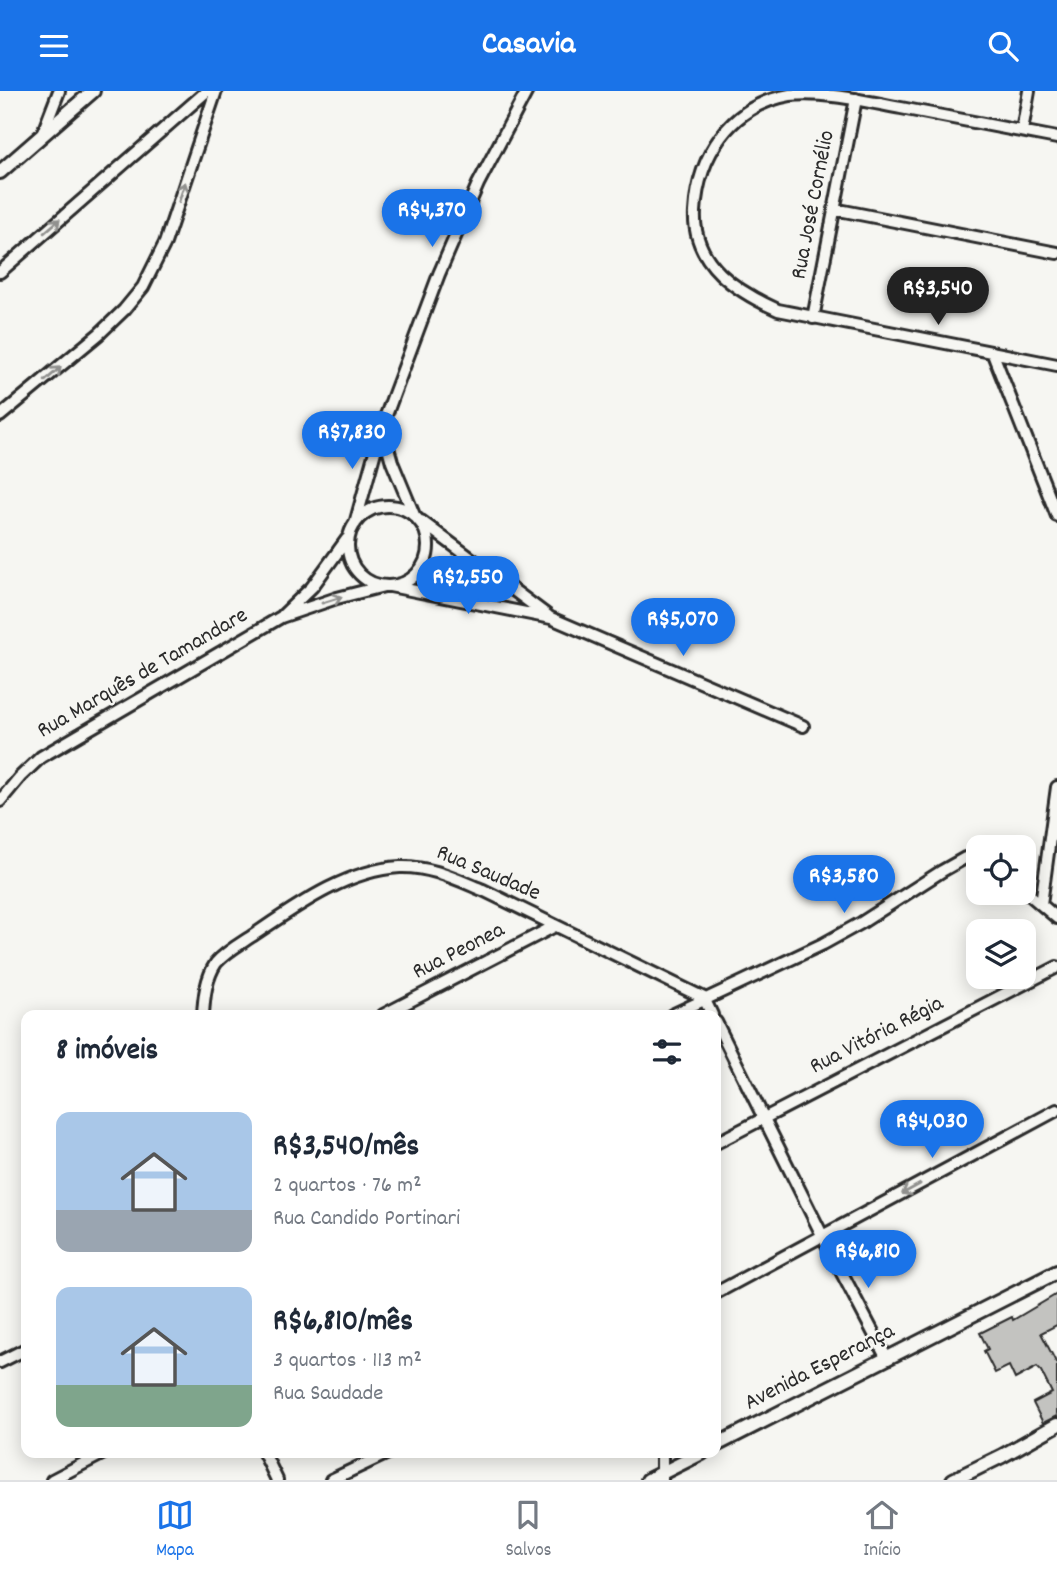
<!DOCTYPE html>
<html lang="pt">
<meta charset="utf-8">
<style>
:root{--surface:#fff;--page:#f6f6f7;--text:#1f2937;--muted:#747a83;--line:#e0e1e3;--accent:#1a73e8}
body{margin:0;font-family:Dekko,sans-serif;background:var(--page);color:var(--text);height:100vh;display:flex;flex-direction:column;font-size:26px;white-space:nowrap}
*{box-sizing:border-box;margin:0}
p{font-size:23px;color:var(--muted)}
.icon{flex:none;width:38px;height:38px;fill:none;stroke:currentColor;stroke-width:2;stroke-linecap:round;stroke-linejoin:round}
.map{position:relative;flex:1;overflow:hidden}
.drawer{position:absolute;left:21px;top:919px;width:700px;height:448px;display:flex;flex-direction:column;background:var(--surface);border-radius:14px;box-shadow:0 4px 18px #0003}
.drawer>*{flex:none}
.buttons{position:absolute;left:966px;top:744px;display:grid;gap:14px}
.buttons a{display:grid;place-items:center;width:70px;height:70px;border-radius:14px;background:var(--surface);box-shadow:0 4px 18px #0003;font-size:35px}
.price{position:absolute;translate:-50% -60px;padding:0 16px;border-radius:24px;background:var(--accent);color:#fff;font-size:23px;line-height:46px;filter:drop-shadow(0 2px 4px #0008)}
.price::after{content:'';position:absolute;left:50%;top:42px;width:21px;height:16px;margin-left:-10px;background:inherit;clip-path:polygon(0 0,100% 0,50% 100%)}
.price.selected{background:#222;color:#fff}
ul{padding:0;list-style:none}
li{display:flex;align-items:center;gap:21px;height:175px;padding:0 35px}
li span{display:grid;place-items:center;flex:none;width:196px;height:140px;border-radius:14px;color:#555}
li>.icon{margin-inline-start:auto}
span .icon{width:84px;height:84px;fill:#fffc;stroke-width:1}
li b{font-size:30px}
h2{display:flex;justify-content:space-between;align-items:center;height:84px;padding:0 35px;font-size:30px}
header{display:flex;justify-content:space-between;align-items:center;height:91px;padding:0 35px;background:var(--accent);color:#fff;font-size:32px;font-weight:800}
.dock{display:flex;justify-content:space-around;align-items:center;height:98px;border-top:2px solid var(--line);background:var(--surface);font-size:19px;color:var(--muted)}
.dock a{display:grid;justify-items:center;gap:4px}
.dock .selected{color:var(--accent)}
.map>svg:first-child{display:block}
.building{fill:#c3c3c0;stroke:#2b2b2b;stroke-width:2}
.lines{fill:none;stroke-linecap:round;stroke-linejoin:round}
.minor-casing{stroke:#2b2b2b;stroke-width:16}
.tertiary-casing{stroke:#2b2b2b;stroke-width:18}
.minor{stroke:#f6f6f2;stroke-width:10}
.tertiary{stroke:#f6f6f2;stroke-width:12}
.oneway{stroke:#90908e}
.labels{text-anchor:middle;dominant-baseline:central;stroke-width:5;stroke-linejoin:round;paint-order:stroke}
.street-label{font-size:23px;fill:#2b2b2b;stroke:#f6f6f2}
</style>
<header><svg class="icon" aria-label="menu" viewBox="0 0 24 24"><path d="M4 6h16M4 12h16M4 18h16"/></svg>Casavia<svg class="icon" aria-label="search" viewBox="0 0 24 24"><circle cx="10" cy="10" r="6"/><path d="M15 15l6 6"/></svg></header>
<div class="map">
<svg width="1057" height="1389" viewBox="0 0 1057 1389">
<rect width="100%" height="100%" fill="#f6f6f2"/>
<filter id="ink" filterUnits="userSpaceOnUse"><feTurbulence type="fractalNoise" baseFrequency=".0143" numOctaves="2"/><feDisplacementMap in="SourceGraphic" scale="14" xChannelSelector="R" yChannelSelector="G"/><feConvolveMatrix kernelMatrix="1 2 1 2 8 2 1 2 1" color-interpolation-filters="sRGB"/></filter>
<g filter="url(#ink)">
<path class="building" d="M1057,1203V1234L1041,1242L1057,1273V1325L1043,1332L1033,1312L1052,1302L1041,1280L1037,1276L1015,1288L1009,1275L995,1282L984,1260L988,1258L980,1242L1012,1226L1013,1229Z"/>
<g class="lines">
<g class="minor-casing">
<path id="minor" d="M1022,40L1029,0
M42,44L59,0
M1057,47C1005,37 953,27 901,17C868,11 824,0 790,4C731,14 698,64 695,121C692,173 738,201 778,219L1057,274
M834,118L1057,162
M0,181L207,0
M813,227L856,8
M993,263L1057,425
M0,325L99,243L124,219L143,196L165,152L216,0
M382,335L392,371L414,424
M348 455a40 40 0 1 1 80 0a40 40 0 1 1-80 0Z
M421,430L548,525
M355,433L382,335L439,183L478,93L527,0
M390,495L551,527L803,635
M283,524L312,496L347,448
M0,710L20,686L41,666L281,526L337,507L384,495
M1024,799L1057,827
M1041,813L1057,696
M203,924C204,906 206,887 216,872C226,860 242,852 255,843C298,814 347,779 400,776C430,775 456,788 483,799L704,907L712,924
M383,924L555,835
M672,924L823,853L861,832L942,780L965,767L978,764
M716,931L823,1146L886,1266
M716,1052L1057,876
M716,1202L1057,1019
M0,1271L26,1258
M264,1362L277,1389
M662,1362V1389
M52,1389L104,1362
M331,1389L388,1362"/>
</g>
<g class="tertiary-casing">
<path id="tertiary" d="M0,81L93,0
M716,1354L1057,1181
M648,1389L702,1362
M953,1389L1002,1365L1057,1334"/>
</g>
<use href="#minor" class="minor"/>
<use href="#tertiary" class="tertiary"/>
</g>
<defs><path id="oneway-shaft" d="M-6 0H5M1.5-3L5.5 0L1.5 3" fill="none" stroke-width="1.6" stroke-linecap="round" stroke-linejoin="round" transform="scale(1.75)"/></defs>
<g class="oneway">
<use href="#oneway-shaft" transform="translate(182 101) rotate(-72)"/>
<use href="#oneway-shaft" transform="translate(52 135) rotate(-41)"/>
<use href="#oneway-shaft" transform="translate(53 283) rotate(-41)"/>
<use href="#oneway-shaft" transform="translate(332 509) rotate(-17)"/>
<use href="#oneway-shaft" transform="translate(911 1098) rotate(151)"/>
</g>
</g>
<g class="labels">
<g class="street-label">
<text transform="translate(814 114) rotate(-79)">Rua José Cornélio</text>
<text transform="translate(143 583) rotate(-30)">Rua Marquês de Tamandare</text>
<text transform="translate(488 783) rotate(23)">Rua Saudade</text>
<text transform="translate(459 861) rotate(-27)">Rua Peonea</text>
<text transform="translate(877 945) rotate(-27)">Rua Vitória Régia</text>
<text transform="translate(820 1277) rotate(-27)">Avenida Esperança</text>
</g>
</g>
</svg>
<div class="buttons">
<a><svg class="icon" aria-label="locate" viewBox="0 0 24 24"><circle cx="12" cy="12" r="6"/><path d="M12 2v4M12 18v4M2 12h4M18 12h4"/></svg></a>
<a><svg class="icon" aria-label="layers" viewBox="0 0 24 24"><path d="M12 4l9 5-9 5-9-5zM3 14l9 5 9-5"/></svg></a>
</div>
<b class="price" style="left:432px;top:158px">R$4,370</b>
<b class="price selected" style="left:938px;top:236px">R$3,540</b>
<b class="price" style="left:352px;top:380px">R$7,830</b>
<b class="price" style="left:468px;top:525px">R$2,550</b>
<b class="price" style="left:683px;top:567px">R$5,070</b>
<b class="price" style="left:844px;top:824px">R$3,580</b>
<b class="price" style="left:932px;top:1069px">R$4,030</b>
<b class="price" style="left:868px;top:1199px">R$6,810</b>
<section class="drawer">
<h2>8 imóveis<svg class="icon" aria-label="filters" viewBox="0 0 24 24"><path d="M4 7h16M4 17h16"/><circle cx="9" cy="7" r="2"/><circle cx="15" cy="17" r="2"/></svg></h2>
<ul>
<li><span style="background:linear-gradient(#a9c7e8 70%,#9aa5b1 0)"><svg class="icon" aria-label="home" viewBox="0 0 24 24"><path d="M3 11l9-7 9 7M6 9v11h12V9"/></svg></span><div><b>R$3,540/mês</b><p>2 quartos · 76 m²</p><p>Rua Candido Portinari</p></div></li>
<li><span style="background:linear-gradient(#a9c7e8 70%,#7fa58c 0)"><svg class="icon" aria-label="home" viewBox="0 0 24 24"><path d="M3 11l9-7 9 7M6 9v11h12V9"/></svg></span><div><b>R$6,810/mês</b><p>3 quartos · 113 m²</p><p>Rua Saudade</p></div></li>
</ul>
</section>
</div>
<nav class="dock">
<a class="selected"><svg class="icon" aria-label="map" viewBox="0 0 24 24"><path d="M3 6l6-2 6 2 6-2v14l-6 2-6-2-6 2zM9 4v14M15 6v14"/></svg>Mapa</a>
<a><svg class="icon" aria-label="saved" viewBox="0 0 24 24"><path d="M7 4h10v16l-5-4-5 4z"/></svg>Salvos</a>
<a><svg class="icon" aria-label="home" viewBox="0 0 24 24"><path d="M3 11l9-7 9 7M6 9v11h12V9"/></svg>Início</a>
</nav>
